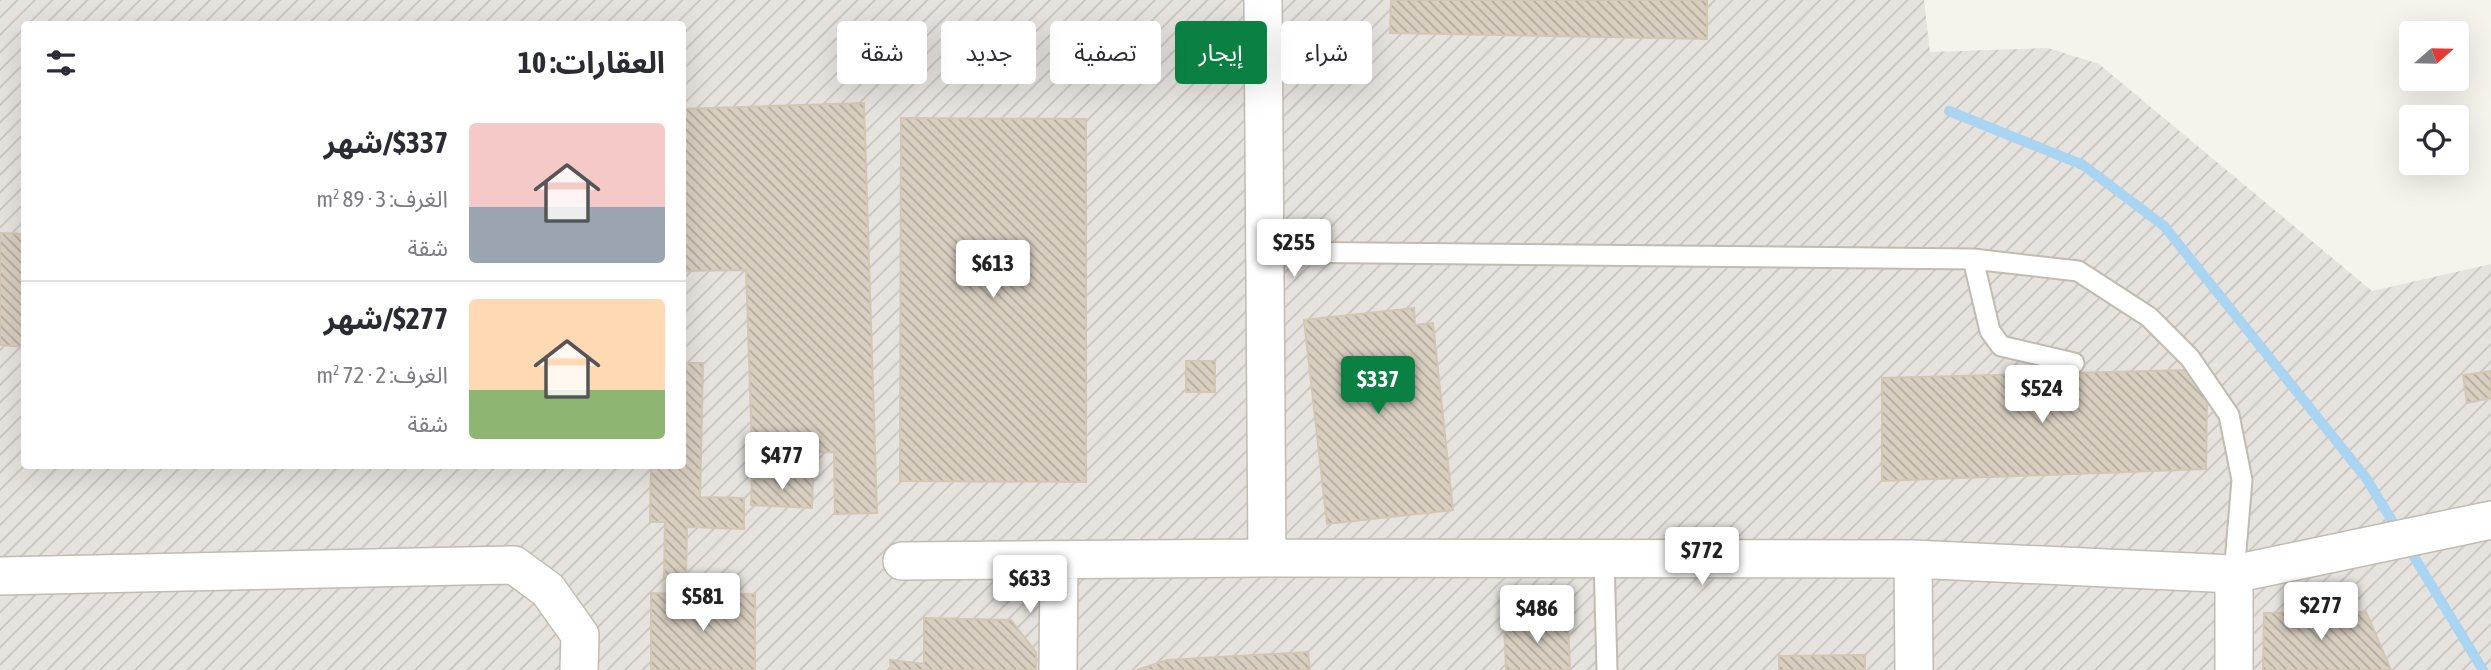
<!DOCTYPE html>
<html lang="ar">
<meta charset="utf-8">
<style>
:root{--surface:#fff;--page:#f2f2f3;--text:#2b2b33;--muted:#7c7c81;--line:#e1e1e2;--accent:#0b8043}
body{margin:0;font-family:"Asap Condensed","Noto Sans Arabic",sans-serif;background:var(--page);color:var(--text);direction:rtl;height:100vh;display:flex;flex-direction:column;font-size:26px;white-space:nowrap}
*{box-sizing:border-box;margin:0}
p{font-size:23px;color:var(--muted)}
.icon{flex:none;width:38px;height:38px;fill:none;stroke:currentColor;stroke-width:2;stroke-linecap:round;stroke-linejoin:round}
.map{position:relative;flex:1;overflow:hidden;direction:ltr}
.drawer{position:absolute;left:21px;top:21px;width:665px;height:448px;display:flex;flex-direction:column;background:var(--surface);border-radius:7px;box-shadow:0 7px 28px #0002;direction:rtl}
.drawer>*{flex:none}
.guide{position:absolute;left:707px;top:21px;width:665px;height:63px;direction:rtl;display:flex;gap:14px}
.needle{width:46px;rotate:70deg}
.controls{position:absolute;left:2399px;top:21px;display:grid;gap:14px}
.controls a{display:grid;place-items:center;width:70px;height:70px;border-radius:7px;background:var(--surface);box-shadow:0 7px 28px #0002;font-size:35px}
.price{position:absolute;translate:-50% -60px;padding:0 16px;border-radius:7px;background:#fff;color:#222;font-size:23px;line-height:46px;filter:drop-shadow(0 2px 4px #0008)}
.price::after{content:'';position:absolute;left:50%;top:42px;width:21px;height:16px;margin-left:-10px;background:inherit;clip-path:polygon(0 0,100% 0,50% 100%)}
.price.active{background:var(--accent);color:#fff}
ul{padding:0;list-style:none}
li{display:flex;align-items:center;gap:21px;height:175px;padding:0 21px}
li+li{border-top:2px solid var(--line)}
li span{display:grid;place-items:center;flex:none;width:196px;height:140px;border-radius:7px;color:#555}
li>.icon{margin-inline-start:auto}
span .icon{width:84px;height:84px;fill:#fffc;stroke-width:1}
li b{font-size:30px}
h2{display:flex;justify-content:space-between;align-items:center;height:84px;padding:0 21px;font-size:30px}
.pill{padding:0 24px;border-radius:7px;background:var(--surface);box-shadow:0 7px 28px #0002;font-size:24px;line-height:63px}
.pill.active{background:var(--accent);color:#fff}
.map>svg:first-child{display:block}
.industrial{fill:url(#industrial-furrows);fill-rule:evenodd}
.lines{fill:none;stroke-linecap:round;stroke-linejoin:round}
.stream{stroke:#a9d4f2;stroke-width:10}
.building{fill:url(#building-back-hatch);stroke:#d3c7b4;stroke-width:2}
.service-casing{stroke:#c2bbae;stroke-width:23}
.minor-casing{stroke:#c2bbae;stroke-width:40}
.service{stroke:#fff;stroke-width:19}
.minor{stroke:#fff;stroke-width:37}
</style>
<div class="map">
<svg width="2491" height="670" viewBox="0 0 2491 670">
<defs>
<pattern id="industrial-furrows" width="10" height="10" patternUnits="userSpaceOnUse" patternTransform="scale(1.75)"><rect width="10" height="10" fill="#e6e2dd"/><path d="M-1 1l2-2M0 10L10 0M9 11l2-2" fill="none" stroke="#c7c3be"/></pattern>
<pattern id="building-back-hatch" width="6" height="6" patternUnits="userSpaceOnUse" patternTransform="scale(1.75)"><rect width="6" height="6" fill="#d8cfc1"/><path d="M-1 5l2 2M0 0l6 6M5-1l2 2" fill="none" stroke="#b1aa9e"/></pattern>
</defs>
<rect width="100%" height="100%" fill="#f6f3ec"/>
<path class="industrial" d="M0,0H1924L1930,52L2048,48L2099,64L2372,291L2491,264V670H0ZM24,24H682V466H24Z"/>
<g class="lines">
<path class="stream" d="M1949,111L2083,165L2164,226L2366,478L2483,670"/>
</g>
<path class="building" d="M1391,0H1707V39L1390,33Z
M864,103L877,513L835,514L834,452L794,453L795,478L753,479L746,270L682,271V109Z
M901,118L1086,119V482L900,481Z
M0,233L24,234V347L0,345Z
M1414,308L1415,325L1433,323L1453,510L1327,524L1304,320Z
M1186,361H1215V392H1186Z
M682,363H703L700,497L744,498V529L687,527L686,579L664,578L665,522H650L651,466H682Z
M2188,370L2207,397L2206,469L1882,481V378Z
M2491,371V398L2467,403L2463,375Z
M752,476L813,478L812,508L751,505Z
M651,593L676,594V604H695V593L755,594V670H651Z
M2366,612L2391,670H2263L2264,613Z
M924,618L1011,620L1036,652V670H891L890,660L924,664Z
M1568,618L1570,670H1506L1504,621Z
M1308,652L1310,670H1137L1167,660Z
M1865,655V670H1779V656Z"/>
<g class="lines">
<g class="service-casing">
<path id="service" d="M1265,252L1973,259L2078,271L2149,317L2190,358L2229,415L2242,480L2234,574
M1973,259L1990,331L2001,346L2074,363
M1604,558L1607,670"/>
</g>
<g class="minor-casing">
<path id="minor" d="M1263,0L1267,558
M1913,559L1914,670
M902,561L1267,558L1913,559L2234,574L2491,520
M2234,574V670
M0,576L514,565L548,590L580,635L579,670
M1058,670L1059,560"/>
</g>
<use href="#service" class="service"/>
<use href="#minor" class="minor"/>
</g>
</svg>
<div class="controls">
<a><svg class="needle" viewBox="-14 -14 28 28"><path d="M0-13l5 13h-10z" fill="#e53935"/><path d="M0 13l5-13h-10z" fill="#7c7c81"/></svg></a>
<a><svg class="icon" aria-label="locate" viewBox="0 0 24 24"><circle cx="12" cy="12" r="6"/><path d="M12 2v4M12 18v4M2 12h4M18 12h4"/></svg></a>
</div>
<b class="price" style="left:1294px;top:279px">$255</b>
<b class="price" style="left:993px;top:300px">$613</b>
<b class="price active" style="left:1378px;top:416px">$337</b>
<b class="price" style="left:2042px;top:425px">$524</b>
<b class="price" style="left:782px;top:492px">$477</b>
<b class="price" style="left:1702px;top:587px">$772</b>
<b class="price" style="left:1030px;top:615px">$633</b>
<b class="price" style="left:703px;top:633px">$581</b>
<b class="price" style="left:2321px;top:642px">$277</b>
<b class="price" style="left:1537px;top:645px">$486</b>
<div class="guide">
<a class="pill">شراء</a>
<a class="pill active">إيجار</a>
<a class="pill">تصفية</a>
<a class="pill">جديد</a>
<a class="pill">شقة</a>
</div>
<section class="drawer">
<h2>العقارات: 10<svg class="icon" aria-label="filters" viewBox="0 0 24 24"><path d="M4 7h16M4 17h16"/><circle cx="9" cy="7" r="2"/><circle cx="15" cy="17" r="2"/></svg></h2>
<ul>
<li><span style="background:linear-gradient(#f6c9c9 60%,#9aa5b1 0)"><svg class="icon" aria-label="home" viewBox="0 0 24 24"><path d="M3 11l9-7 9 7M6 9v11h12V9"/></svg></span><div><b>$337/شهر</b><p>الغرف: 3 · 89 m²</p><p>شقة</p></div></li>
<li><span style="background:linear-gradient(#ffd9b3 65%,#8fb573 0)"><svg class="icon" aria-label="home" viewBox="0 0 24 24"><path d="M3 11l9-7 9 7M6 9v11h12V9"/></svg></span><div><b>$277/شهر</b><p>الغرف: 2 · 72 m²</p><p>شقة</p></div></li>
</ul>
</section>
</div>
